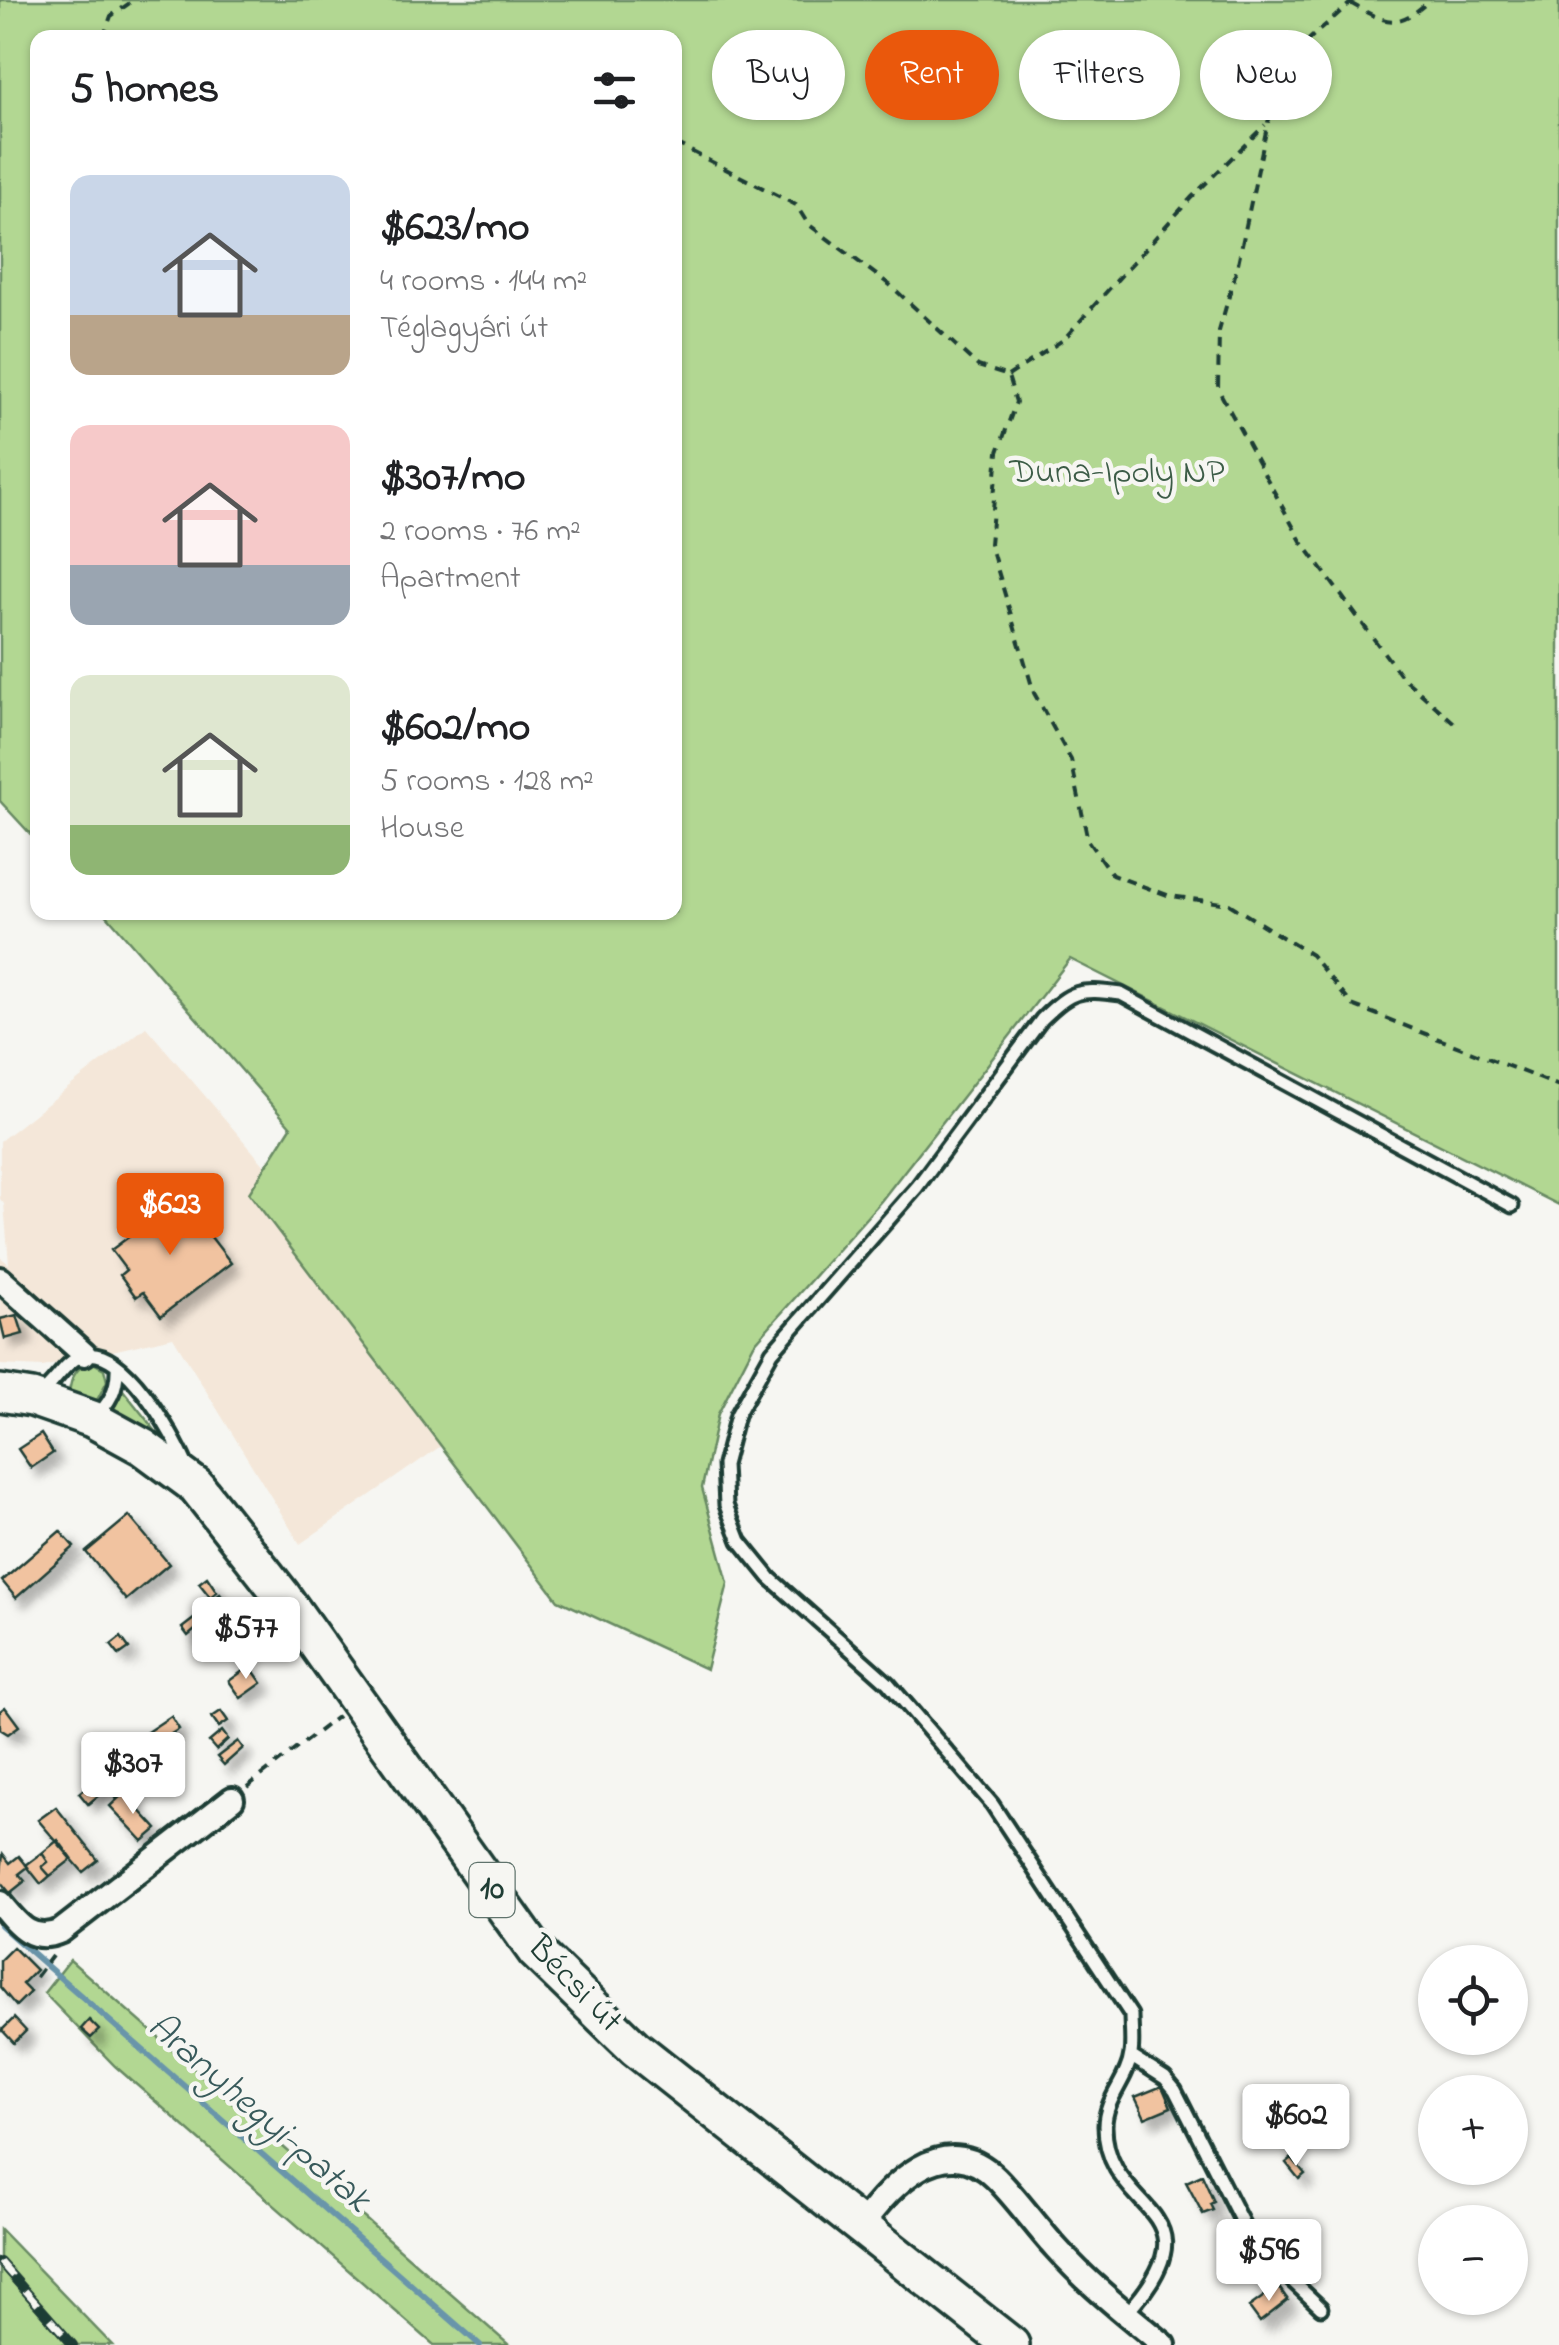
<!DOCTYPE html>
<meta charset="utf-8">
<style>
:root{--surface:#fff;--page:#f6f6f6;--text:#202124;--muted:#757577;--accent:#ea580c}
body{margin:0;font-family:"Indie Flower",sans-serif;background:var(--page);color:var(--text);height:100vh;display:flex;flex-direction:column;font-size:38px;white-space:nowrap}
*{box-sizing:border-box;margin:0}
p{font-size:32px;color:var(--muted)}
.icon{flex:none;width:55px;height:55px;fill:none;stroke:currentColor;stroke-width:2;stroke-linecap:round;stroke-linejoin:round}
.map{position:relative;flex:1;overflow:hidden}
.details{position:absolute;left:30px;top:30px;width:652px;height:890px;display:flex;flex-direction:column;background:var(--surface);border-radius:20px;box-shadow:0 2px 8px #0004}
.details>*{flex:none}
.banner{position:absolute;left:712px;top:30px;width:695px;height:90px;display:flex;gap:20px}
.fabs{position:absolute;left:1418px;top:1945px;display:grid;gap:20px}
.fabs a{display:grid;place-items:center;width:110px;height:110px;border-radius:50%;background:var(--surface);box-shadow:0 2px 8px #0004;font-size:50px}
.price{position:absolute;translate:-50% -85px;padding:0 22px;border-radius:10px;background:#fff;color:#222;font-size:32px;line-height:65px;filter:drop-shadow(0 2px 5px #0008)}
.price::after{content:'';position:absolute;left:50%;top:60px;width:30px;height:22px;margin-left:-15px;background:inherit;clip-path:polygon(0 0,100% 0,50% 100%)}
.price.on{background:var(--accent);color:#fff}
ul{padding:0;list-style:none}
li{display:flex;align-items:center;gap:30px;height:250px;padding:0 40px}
li span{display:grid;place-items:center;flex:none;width:280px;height:200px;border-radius:20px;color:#555}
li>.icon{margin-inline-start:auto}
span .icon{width:120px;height:120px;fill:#fffc;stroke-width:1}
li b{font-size:42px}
h2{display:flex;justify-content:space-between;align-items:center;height:120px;padding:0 40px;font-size:42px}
.pill{padding:0 35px;border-radius:45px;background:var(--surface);box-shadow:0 2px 8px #0004;font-size:35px;line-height:90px}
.pill.on{background:var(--accent);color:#fff}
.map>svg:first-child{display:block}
.built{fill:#f4e7d9}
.green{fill:#b2d792;stroke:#688a63;stroke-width:2.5}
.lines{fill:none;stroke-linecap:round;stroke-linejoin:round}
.stream{stroke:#6995aa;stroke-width:6}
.building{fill:#f1c3a0;stroke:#1f3d34;stroke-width:2.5;filter:url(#shadow)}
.service-casing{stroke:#1f3d34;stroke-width:19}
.minor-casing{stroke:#1f3d34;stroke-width:30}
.primary-casing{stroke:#1f3d34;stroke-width:42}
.path{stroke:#1f3d34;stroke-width:4;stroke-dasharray:10 8;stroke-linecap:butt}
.service{stroke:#f6f6f2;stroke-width:11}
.minor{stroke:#f6f6f2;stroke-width:22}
.primary{stroke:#f6f6f2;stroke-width:35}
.rail-casing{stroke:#1f3d34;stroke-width:10}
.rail{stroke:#f6f6f2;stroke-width:6;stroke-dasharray:19;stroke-linecap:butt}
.labels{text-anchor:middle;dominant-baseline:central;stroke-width:9;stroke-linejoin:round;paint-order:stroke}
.shield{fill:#f6f6f2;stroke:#60746d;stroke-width:2.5}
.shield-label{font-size:32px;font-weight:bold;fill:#1f3d34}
.park-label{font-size:35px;fill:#3c5c47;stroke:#f6f6f2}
.street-label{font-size:35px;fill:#1f3d34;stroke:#f6f6f2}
.water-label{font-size:38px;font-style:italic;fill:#385a5b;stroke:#f6f6f2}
</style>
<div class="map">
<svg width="1559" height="2345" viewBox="0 0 1559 2345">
<defs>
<filter id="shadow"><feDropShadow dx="9" dy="9" stdDeviation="5" flood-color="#0004"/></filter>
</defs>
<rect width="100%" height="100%" fill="#f6f6f2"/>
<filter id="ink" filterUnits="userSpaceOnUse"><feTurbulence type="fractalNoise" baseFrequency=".01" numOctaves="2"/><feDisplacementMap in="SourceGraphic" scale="20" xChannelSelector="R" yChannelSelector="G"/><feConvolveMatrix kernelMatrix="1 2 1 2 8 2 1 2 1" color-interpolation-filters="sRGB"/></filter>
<g filter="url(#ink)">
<path class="built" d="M146,1027L266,1167L249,1193L441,1446L300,1544L173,1337L43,1367L0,1365V1257L9,1264L4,1204L0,1199V1141Z"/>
<path class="green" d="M0,0H1559V1205L1070,959L881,1201L754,1344L718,1414L702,1488L728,1583L706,1669L558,1600L249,1193L291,1127L105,913L675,912V38H38L37,841L0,801Z
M93,1363L104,1369L107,1381L96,1402L69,1395C70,1379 76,1365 93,1363Z
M123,1390L162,1439L107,1413Z
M70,1960L509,2345H434L115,2066L44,1993Z
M0,2229L112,2345H0Z"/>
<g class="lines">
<path class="stream" d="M0,1925L480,2345"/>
</g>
<path class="building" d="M181,1198L231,1263L161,1316L143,1292L136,1297L120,1275L126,1270L111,1250Z
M17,1315L23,1334L5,1339L0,1319Z
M41,1434L53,1453L31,1468L18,1449Z
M129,1516L169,1564L126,1600L86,1552Z
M60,1531L74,1547L16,1598L2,1581Z
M207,1577L217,1592L210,1597L199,1583Z
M220,1594L228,1605L221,1611L213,1600Z
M195,1618L201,1625L188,1636L182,1628Z
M121,1637L129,1648L119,1655L111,1645Z
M250,1666L262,1683L241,1698L229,1681Z
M5,1707L19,1726L8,1734L0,1729V1711Z
M221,1711L228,1721L219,1727L212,1717Z
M171,1716L179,1729L149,1748L141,1736Z
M222,1731L228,1739L216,1750L209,1742Z
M238,1741L243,1748L224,1765L217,1757Z
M102,1771L121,1795L117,1799L101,1781L98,1783L93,1778Z
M95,1780L104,1791L88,1804L79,1793Z
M124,1793L157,1829L143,1841L110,1806Z
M56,1807L98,1860L83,1872L38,1820Z
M58,1840L72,1859L50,1876L42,1867L48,1862L42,1853Z
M42,1853L48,1862L42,1867L50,1876L41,1884L26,1865Z
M3,1854L10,1863L19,1856L28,1867L19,1874L25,1881L10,1893L0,1881Z
M13,1947L36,1970L22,1984L30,1992L16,2006L0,1987V1960Z
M14,2018L26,2031L14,2043L2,2030Z
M89,2020L99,2030L91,2038L81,2029Z
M1162,2086L1171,2107L1145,2118L1135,2097Z
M1292,2158L1305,2174L1299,2179L1286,2163Z
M1202,2175L1214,2202L1210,2204L1213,2210L1203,2214L1186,2182Z
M1278,2286L1288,2300L1260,2322L1249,2307Z"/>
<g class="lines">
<g class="service-casing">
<path id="service" d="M41,1393C56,1383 64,1362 82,1356C122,1342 173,1434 186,1464
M95,1416C111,1403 118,1386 117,1366
M1132,2057L1165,2078L1175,2090L1253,2244L1321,2308
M1126,2314C1224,2206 1105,2216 1105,2126C1105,2098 1128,2080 1131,2054C1133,2042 1131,2028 1131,2015L992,1804L888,1683L770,1578L740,1541L726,1505L724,1465L737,1415L772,1352L917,1187L1042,1019C1073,989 1079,989 1121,994L1512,1206"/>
</g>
<g class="minor-casing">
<path id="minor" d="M0,1279L84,1354
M0,1903C18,1925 32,1944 61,1931L232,1799
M859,2228C889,2187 944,2126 996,2178C1017,2199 1035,2225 1056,2248C1088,2284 1126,2314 1164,2345"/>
</g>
<g class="primary-casing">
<path id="primary" d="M0,1393L32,1398L92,1419L143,1447L196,1486L281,1594L536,1952L635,2048L1011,2345"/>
</g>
<path class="path" d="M1354,0L1298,49L1268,122L1237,268L1219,331L1218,389L1301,541L1402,677L1458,726
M1350,3C1387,24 1397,30 1430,0
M103,38L111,16L134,0
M675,143L796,205L808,224L890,285L978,366L1008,376L1016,402L998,452L990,544L1034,693L1071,760L1088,841L1112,875L1170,896L1229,904L1311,955L1352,1005L1559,1086
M1008,376L1063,340L1191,198L1265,125
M247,1787L338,1716
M36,1977L52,1956"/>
<use href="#service" class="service"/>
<use href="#minor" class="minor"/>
<use href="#primary" class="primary"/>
<g class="rail-casing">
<path id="rail" d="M0,2262L73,2345"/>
</g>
<use href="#rail" class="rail"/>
</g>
</g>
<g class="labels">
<rect class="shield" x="469.5" y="1863" width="45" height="54" rx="8"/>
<g class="shield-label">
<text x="492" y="1890">10</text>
</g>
<g class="park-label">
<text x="1117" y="473">Duna-Ipoly NP</text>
</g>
<g class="street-label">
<text transform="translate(574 1985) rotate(46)">Bécsi út</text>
</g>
<g class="water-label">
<text transform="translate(258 2114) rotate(41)">Aranyhegyi-patak</text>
</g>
</g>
</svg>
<div class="fabs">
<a><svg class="icon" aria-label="locate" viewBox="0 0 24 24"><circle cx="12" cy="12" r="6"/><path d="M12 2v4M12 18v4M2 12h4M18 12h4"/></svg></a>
<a>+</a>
<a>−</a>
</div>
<b class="price on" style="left:170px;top:1258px">$623</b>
<b class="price" style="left:246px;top:1682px">$577</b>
<b class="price" style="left:133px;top:1817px">$307</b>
<b class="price" style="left:1296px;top:2169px">$602</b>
<b class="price" style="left:1269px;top:2304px">$596</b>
<div class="banner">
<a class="pill">Buy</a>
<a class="pill on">Rent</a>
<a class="pill">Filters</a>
<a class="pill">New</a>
</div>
<section class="details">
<h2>5 homes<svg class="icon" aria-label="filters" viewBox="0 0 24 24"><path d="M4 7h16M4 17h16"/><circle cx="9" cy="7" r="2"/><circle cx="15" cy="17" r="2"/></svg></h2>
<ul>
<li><span style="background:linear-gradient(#c9d6e8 70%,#b9a48a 0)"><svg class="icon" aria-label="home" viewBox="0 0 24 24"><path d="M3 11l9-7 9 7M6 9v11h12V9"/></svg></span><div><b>$623/mo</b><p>4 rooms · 144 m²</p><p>Téglagyári út</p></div></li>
<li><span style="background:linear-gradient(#f6c9c9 70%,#9aa5b1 0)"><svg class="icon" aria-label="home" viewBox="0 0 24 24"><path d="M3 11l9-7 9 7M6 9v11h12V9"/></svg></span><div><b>$307/mo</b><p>2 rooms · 76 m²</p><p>Apartment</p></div></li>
<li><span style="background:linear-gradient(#dfe7d0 75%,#8fb573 0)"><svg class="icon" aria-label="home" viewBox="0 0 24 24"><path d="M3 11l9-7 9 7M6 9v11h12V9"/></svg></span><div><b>$602/mo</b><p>5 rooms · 128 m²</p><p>House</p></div></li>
</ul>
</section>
</div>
